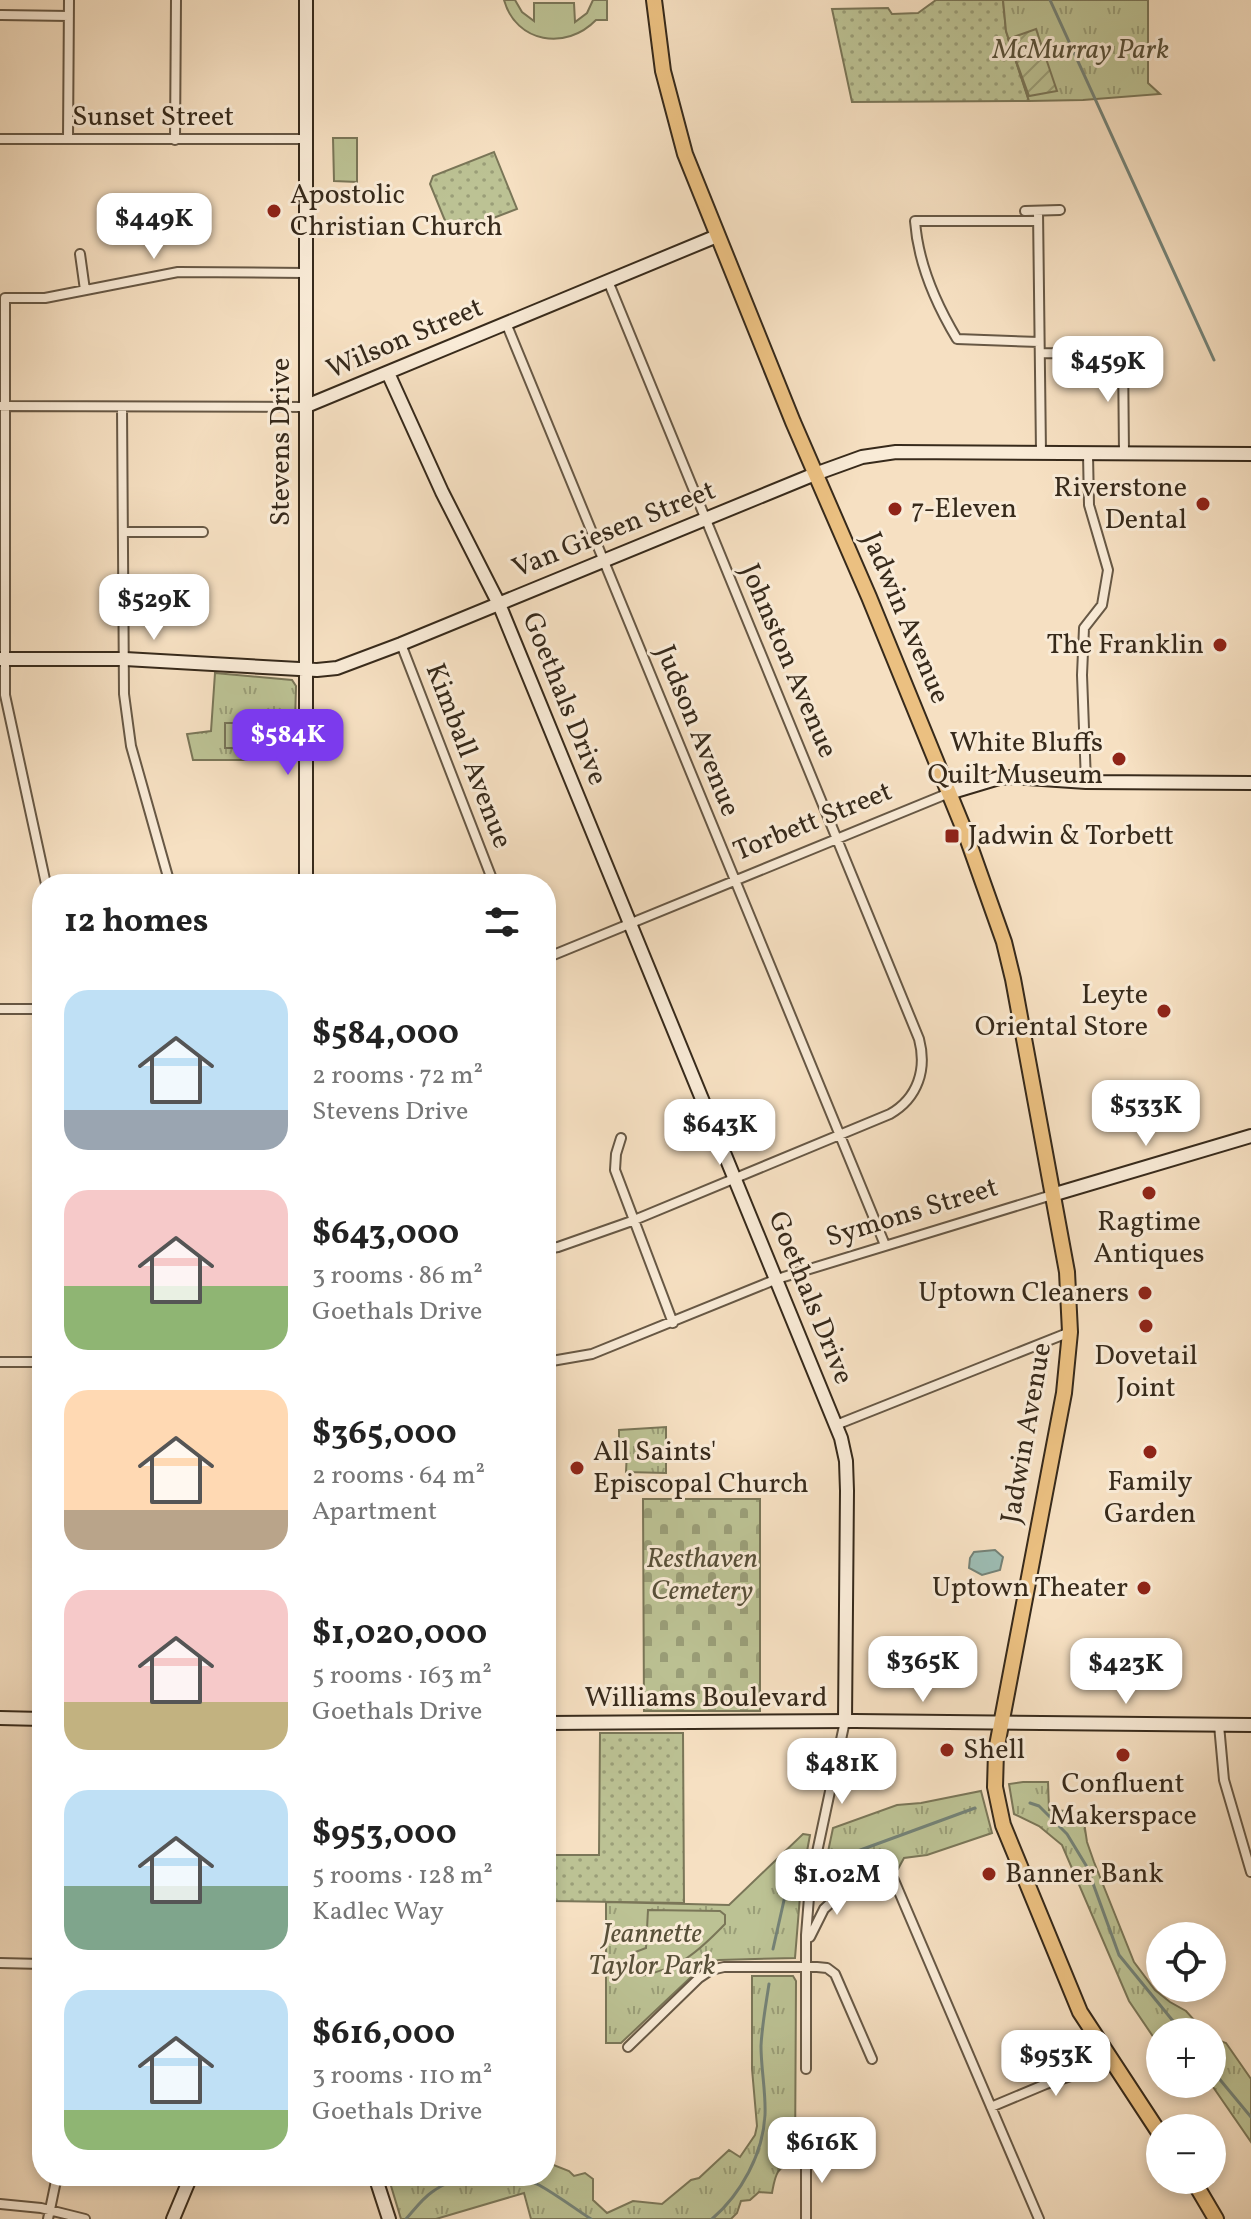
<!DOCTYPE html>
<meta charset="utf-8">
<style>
:root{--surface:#fff;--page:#f6f6f6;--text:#222;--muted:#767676;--accent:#7c3aed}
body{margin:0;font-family:Vollkorn,serif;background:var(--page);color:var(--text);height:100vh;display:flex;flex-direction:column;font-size:30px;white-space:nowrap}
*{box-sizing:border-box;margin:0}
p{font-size:26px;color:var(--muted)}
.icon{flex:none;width:44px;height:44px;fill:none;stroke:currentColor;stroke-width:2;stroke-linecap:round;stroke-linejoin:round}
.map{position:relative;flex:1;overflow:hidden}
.side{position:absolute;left:32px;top:874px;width:524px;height:1312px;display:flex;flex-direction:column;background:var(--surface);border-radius:32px;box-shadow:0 4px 12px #0003}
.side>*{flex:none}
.tools{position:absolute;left:1146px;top:1922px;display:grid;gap:16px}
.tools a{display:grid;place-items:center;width:80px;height:80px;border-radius:50%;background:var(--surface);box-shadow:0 4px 12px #0003;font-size:40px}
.price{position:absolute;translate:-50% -68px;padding:0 18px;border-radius:16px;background:#fff;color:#222;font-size:26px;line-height:52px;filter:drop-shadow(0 2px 4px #0008)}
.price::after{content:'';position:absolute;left:50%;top:48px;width:24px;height:18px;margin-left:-12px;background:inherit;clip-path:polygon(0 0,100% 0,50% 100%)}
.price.selected{background:var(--accent);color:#fff}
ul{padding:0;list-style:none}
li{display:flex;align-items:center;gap:24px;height:200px;padding:0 32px}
li span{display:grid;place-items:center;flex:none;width:224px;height:160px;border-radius:24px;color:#555}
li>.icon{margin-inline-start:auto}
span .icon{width:96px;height:96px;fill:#fffc;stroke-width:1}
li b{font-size:34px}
h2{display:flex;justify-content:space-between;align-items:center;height:96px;padding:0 32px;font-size:34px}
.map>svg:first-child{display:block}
.grass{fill:url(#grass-dots);stroke:#7a7658;stroke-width:2}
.cemetery{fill:url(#cemetery-stones);stroke:#7a7658;stroke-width:2}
.park{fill:url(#park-tufts);stroke:#7a7658;stroke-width:2}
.garden{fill:url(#garden-furrows);stroke:#7a7658;stroke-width:2}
.pitch{fill:#bcc294;stroke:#7a7658;stroke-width:2}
.water{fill:#9dbdb4;stroke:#748277;stroke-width:2}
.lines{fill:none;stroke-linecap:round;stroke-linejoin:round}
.stream{stroke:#748277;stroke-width:3}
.street-casing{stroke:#675845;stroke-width:12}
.secondary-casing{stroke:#372a1b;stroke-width:16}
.primary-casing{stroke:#372a1b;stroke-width:18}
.street{stroke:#f9ebd7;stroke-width:8}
.secondary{stroke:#f9ebd7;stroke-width:12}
.primary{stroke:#ebc081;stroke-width:14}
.poi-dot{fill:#8f2418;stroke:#f9ebd7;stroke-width:3}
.labels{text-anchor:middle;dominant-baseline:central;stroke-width:6;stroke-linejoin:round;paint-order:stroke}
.park-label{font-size:28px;font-style:italic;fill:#585039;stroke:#f9ebd7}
.street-label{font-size:28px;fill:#372a1b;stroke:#f9ebd7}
.poi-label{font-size:28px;fill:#372a1b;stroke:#f9ebd7;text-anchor:start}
</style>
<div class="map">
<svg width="1251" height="2219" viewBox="0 0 1251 2219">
<defs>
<pattern id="grass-dots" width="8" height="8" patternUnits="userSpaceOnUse" patternTransform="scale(2)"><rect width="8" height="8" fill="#bcc294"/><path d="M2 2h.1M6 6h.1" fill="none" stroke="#9a9e78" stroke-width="1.8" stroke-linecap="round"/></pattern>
<pattern id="cemetery-stones" width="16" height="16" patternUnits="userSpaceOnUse" patternTransform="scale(2)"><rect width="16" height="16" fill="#bcc294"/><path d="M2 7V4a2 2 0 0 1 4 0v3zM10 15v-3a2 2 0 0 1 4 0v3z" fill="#9a9e78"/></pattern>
<pattern id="park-tufts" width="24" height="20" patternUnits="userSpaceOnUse" patternTransform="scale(2)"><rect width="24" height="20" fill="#bcc294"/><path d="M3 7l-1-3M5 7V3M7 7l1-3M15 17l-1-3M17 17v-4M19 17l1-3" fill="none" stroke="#9a9e78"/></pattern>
<pattern id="garden-furrows" width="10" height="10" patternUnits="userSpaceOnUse" patternTransform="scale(2)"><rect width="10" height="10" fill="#bcc294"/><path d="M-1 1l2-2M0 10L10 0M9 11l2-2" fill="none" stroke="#9a9e78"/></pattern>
</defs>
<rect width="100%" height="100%" fill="#f6e0c2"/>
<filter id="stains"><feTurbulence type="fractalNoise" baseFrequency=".0025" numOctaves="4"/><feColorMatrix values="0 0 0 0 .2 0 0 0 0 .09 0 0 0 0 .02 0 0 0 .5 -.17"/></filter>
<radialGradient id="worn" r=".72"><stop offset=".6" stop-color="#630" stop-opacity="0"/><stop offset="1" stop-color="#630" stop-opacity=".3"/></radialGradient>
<path class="grass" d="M936,0H1003L1006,31L1029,101L852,102L832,9L888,8L892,14L918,13Z
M494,152L517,209L462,230L448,228L430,184L433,176Z
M600,1733H683L684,1903L552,1901L547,1855H599Z"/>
<path class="cemetery" d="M643,1499H760V1711H644Z"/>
<path class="park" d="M1003,0H1148V83L1160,94L1083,100L1029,101L1006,31Z
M215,673L292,680L296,686L294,760H193L187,734L211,731Z
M666,1427V1473L626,1472L627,1451L619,1449V1430Z
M1023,1782H1048L1049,1810L1067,1811L1084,1822L1087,1842L1094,1862L1134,1962L1155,1990L1170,2002L1186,2011L1205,2032H1160V2041L1154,2038L1129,2001L1062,1845L1039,1826L1014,1814L1009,1784Z
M981,1791L992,1833L927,1855L904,1858L898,1869L883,1863L833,1874L825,1866L833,1828L897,1805L921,1803Z
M803,1834L810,1835L801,1884L795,1958L719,1960L706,1963L621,2043H606V1902L729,1905Z
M752,1976H793L796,1981L795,2163C776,2165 775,2177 772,2193L759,2192L750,2200L741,2201L737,2213L731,2219H531L524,2193L436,2219H401L388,2176H546V2162L569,2171L574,2176L585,2173L593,2179V2200L607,2213L633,2201L662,2204L691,2180L699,2178L729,2150L740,2157L755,2135L757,2126L752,2069Z
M1212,2038L1226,2043L1251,2079V2142L1211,2084Z"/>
<path class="garden" d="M1036,29L1057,91L1029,96L1008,39Z"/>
<path class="pitch" d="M504,0H515L522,12L534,21V3H574L575,22L587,13L593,0H607V20H596C566,51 516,43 504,0Z
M333,138H357V182L334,181Z
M225,723H252V748H225Z
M648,1910L720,1911L725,1915V1924C698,1952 680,1968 641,1976L630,1954L646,1948Z"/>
<path class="water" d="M995,1550L1003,1557L1000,1570L982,1575L969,1568L970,1558L974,1552Z"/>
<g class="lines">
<path class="stream" d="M1050,0L1214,360
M1030,1803L1039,1806L1067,1834L1087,1867L1119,1955L1182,2032
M844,1856L975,1808
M773,1949L787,1887
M1212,2070L1251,2117
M406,2219C414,2210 422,2199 432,2192C459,2172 509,2170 539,2185C557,2195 574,2208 591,2219
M712,2219C741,2194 763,2154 765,2115C766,2092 761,2069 761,2046C762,2025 766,2004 769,1984"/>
<g class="street-casing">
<path id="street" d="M1,15L69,16
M0,139H306
M68,139L69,0
M175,140L176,0
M1025,211L1060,210
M1038,211L1041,452
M1038,221H915C918,263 936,304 957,339L1039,342
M80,254L85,290
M506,323L885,1245
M1040,353L1123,354L1124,453
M0,406L304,407
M122,407L124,694L131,746L170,884
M123,532H203
M401,644L494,884
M1086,782L1082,675L1084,628L1102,605L1108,570L1089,505L1088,454
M46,884L5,695V298H45L178,272L305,273
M546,958L949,793
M0,1009H42
M621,1138L616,1154L615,1170L673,1323
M546,1249L558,1247L632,1221L890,1114C918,1098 927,1069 919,1039L608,281
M0,1362H42
M546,1362L592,1354L777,1279L1052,1195
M836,1425L1070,1332
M1219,1725L1224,1780L1251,1872
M810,1885L833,1884L882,1873L890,1875L894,1880L1039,2219
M810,1937L824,1909L852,1883
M0,1963L42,1964
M628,2047L699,1978L711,1970L724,1967H817L827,1968L835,1974L872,2059
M806,2069V1935L810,1885L845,1721
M991,2107L1046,2084L1111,2063
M806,2151V2219
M0,2204L41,2208L85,2219
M48,2219L57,2176"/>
</g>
<g class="secondary-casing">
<path id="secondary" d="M306,0V884
M388,373L442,492L499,604L841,1438L846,1461L847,1491L845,1721
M304,407L717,236
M0,659H125L317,670L337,668L401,644L815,474L862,457L896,452L1251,454
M949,793L999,778L1012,777L1086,782L1251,783
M1052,1195L1251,1136
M0,1718L42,1719
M546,1723L855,1721L1251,1725
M375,2176L389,2219
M173,2219L191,2176"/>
</g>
<g class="primary-casing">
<path id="primary" d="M654,0L663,71L685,154L793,422L869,597L965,832L1004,942L1013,979L1067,1272L1070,1332L1064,1393L996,1751L995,1787L1003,1825L1080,2012L1160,2134
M1193,2180L1216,2219"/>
</g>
<use href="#street" class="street"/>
<use href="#secondary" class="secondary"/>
<use href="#primary" class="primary"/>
</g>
<g class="poi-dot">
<circle cx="274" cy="211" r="8"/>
<circle cx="1203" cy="504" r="8"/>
<circle cx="895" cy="509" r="8"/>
<circle cx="1220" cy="645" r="8"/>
<circle cx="1119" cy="759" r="8"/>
<rect x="944" y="828" width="16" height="16" rx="4"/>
<circle cx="1164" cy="1011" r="8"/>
<circle cx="1149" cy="1193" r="8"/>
<circle cx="1145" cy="1293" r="8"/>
<circle cx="1146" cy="1326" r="8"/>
<circle cx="1150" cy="1452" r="8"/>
<circle cx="577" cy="1468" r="8"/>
<circle cx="1144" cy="1588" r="8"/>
<circle cx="947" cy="1750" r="8"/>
<circle cx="1123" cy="1755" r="8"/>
<circle cx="989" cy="1874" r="8"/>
</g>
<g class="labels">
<g class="park-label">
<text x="1081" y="50">McMurray Park</text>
<text x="702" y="1559">Resthaven<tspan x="702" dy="32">Cemetery</tspan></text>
<text x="652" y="1934">Jeannette<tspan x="652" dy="32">Taylor Park</tspan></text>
</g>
<g class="street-label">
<text x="153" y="117">Sunset Street</text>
<text transform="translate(405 339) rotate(-23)">Wilson Street</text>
<text transform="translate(281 442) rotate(-90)">Stevens Drive</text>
<text transform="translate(614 530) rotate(-22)">Van Giesen Street</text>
<text transform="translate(905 618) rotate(67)">Jadwin Avenue</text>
<text transform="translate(788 661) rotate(67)">Johnston Avenue</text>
<text transform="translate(564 699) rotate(68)">Goethals Drive</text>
<text transform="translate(697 731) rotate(68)">Judson Avenue</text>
<text transform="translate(468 756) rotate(69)">Kimball Avenue</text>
<text transform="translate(813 822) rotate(-22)">Torbett Street</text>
<text transform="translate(912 1213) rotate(-17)">Symons Street</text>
<text transform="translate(810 1298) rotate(68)">Goethals Drive</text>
<text transform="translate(1027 1433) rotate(-80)">Jadwin Avenue</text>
<text x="706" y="1698">Williams Boulevard</text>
</g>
<g class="poi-label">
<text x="290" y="195">Apostolic<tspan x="290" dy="32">Christian Church</tspan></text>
<text x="1187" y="488" text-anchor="end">Riverstone<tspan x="1187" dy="32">Dental</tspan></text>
<text x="911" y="509">7-Eleven</text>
<text x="1204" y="645" text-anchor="end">The Franklin</text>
<text x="1103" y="743" text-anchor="end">White Bluffs<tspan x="1103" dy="32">Quilt Museum</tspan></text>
<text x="968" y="836">Jadwin &amp; Torbett</text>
<text x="1148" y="995" text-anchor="end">Leyte<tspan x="1148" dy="32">Oriental Store</tspan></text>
<text x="1149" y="1222" text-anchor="middle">Ragtime<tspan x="1149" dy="32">Antiques</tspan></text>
<text x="1129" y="1293" text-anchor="end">Uptown Cleaners</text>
<text x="1146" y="1356" text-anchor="middle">Dovetail<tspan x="1146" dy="32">Joint</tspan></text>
<text x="593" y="1452">All Saints'<tspan x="593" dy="32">Episcopal Church</tspan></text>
<text x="1150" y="1482" text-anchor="middle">Family<tspan x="1150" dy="32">Garden</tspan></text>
<text x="1128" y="1588" text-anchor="end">Uptown Theater</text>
<text x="963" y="1750">Shell</text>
<text x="1123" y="1784" text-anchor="middle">Confluent<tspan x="1123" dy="32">Makerspace</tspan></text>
<text x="1005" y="1874">Banner Bank</text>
</g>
</g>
<rect width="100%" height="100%" filter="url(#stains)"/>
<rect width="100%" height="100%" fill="url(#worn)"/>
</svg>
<div class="tools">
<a><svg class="icon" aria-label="locate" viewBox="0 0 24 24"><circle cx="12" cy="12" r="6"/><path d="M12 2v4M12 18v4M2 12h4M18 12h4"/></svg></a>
<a>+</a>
<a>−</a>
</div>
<b class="price" style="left:154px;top:261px">$449K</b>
<b class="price" style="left:1108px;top:404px">$459K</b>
<b class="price" style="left:154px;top:642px">$529K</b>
<b class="price selected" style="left:288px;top:777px">$584K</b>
<b class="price" style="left:1146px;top:1148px">$533K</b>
<b class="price" style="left:720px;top:1167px">$643K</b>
<b class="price" style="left:923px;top:1704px">$365K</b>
<b class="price" style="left:1126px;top:1706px">$423K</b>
<b class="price" style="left:842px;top:1806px">$481K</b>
<b class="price" style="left:837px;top:1917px">$1.02M</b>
<b class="price" style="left:1056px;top:2098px">$953K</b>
<b class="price" style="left:822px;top:2185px">$616K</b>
<section class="side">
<h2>12 homes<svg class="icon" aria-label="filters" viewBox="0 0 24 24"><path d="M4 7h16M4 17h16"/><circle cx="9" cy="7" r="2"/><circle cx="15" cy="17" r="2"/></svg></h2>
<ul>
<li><span style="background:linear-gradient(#bfe0f5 75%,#9aa5b1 0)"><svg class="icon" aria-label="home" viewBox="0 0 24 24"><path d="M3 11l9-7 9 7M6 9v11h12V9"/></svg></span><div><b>$584,000</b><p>2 rooms · 72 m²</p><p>Stevens Drive</p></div></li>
<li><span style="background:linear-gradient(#f6c9c9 60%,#8fb573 0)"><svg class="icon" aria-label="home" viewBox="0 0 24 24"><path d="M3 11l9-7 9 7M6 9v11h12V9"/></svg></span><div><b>$643,000</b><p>3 rooms · 86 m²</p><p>Goethals Drive</p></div></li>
<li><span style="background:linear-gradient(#ffd9b3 75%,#b9a48a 0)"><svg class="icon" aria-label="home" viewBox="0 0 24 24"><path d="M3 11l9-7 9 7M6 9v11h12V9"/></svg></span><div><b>$365,000</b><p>2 rooms · 64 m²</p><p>Apartment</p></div></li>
<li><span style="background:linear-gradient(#f6c9c9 70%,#c2b280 0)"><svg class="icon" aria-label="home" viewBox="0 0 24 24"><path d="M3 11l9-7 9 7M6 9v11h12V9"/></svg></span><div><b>$1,020,000</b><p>5 rooms · 163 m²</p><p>Goethals Drive</p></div></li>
<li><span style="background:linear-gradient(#bfe0f5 60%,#7fa58c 0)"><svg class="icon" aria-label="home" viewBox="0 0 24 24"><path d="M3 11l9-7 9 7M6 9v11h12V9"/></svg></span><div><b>$953,000</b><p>5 rooms · 128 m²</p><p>Kadlec Way</p></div></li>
<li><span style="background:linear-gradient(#bfe0f5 75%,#8fb573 0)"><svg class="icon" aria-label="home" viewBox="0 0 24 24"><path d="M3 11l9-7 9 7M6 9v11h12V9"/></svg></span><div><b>$616,000</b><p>3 rooms · 110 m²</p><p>Goethals Drive</p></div></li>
</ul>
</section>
</div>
